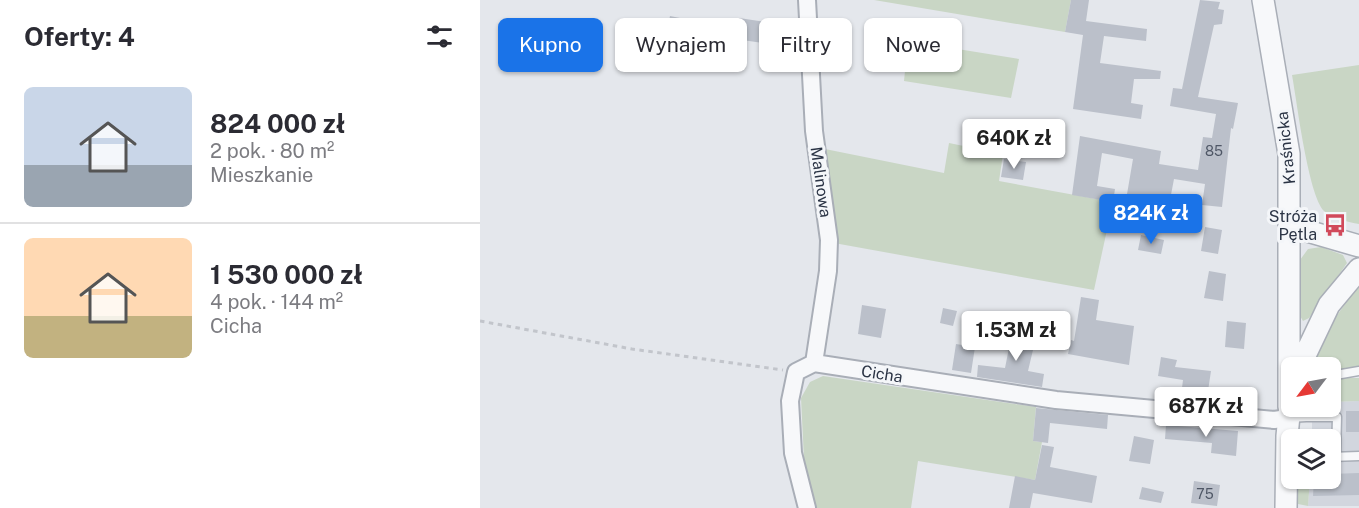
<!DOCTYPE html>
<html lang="pl">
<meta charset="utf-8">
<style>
:root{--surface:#fff;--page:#f2f2f3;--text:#2b2b33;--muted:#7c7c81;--line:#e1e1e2;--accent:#1a73e8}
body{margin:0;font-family:"Public Sans",sans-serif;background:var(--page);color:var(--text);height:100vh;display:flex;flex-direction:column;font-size:22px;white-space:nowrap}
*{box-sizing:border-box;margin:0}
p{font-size:20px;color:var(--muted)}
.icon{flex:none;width:33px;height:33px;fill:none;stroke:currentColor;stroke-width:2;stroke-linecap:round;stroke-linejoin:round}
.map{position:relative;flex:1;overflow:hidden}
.side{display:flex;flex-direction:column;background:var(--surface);width:480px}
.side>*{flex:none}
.top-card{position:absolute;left:18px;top:18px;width:570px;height:54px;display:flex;gap:12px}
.needle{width:39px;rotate:238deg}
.tools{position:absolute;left:801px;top:357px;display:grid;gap:12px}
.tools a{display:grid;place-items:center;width:60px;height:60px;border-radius:9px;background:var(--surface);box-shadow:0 2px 4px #0004;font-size:30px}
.price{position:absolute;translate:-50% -51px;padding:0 14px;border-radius:6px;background:#fff;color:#222;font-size:20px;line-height:39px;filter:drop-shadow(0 2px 3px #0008)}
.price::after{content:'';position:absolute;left:50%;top:36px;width:18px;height:14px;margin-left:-9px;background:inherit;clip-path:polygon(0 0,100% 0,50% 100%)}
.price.on{background:var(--accent);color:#fff}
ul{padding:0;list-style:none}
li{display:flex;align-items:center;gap:18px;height:150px;padding:0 24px}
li+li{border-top:2px solid var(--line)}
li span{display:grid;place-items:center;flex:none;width:168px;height:120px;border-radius:9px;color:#555}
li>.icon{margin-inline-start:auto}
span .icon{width:72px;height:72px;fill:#fffc;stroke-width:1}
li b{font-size:26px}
h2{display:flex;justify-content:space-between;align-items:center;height:72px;padding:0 24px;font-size:26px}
.tag{padding:0 21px;border-radius:9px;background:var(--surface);box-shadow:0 2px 4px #0004;font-size:21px;line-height:54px}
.tag.on{background:var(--accent);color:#fff}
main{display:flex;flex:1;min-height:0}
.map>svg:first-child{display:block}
.built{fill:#d2d6de}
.green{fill:#c9d6c5}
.building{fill:#bbc0ca}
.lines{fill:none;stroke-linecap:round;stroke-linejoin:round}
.service-casing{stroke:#a9aeb7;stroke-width:11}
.minor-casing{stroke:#a9aeb7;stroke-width:20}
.tertiary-casing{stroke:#a9aeb7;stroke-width:24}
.path{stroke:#c2c5cb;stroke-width:3;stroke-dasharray:4.5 4.5;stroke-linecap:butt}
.service{stroke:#f7f8fa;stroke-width:8}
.minor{stroke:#f7f8fa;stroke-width:16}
.tertiary{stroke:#f7f8fa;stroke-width:21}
.labels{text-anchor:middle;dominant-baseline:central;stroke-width:6;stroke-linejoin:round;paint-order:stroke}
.number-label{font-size:14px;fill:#4f5766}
.street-label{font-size:16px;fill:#2b3445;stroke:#f4f6f9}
.poi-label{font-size:16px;fill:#2b3445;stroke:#f4f6f9;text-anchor:end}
</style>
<main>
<section class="side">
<h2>Oferty: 4<svg class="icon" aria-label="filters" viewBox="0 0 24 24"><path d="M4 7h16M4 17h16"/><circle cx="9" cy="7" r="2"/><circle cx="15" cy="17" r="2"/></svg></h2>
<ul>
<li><span style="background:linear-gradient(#c9d6e8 65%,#9aa5b1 0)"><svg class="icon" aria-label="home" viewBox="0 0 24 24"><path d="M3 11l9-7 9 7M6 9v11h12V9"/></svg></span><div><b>824 000 zł</b><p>2 pok. · 80 m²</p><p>Mieszkanie</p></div></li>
<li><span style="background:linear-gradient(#ffd9b3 65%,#c2b280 0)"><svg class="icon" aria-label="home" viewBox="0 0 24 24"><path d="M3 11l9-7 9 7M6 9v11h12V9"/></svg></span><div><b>1 530 000 zł</b><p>4 pok. · 144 m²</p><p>Cicha</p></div></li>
</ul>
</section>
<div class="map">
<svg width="879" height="508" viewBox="0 0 879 508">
<rect width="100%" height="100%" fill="#e4e7ec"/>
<path class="built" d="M879,401V506H828L830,479L850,478V440L832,439V407L850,406L851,402Z"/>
<path class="green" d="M394,0H591L585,32Z
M428,41L539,59L531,98L424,81Z
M879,65V224C868,222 853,219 844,211C828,194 817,102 812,75Z
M469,143L523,154L519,181L633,202L614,290L354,243L340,148L464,173Z
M841,247L863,255L867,263L829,318L823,321L819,314L820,260L828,249Z
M879,284V368L851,372L850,368H830L844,334Z
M343,376L556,407L553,441L562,442L555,480L438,461L431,508H335L324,459L321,398L330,382Z
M862,378H879V401L851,402V383Z
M818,479H830L828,506L818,504Z"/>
<path class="building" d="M591,0H609L606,21L667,29L666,41L624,36L620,63L681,71L680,79H654L651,103L663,105L661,119L593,109L603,35L585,32Z
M720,0L740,2L738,9L744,10L742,24L734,25L718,97L758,103L753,129L751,128L742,207L722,205L725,184L694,179L690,200L673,198L672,205L646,200L653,159L622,153L617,186L635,189L633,202L592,195L600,136L681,151L679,164L718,170L723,137L732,138L736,114L690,106L693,88L702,89Z
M190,16L205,19L202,41L185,38Z
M259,18L286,22L283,43L255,39Z
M524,159L546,162L543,180L521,177Z
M725,227L742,230L738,254L721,251Z
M661,235L684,240L681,254L658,250Z
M729,271L746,274L743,301L724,298Z
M601,297L619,300L616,320L654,326L649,365L588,354L591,340L594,341Z
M382,305L406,309L401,338L378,334Z
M463,308L477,311L473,326L460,323Z
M747,321L766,323L764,349L745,347Z
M533,328L557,333L548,371L564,374L562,387L497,377L498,365L525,368Z
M476,344L495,347L491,373L472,370Z
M681,357L697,360L695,367L731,371L728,391L702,388L703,380L678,376Z
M556,408L628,415L627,429L570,423L568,443L553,441Z
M866,411H879V432H866Z
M686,425L758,431L756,456L731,453L732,443L685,439Z
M654,436L674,440L670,464L649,461Z
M562,445L574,447L570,467L617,476L612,503L553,493L550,508H529L535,476L555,480Z
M879,473V495L833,496L834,478H850V474Z
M714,481L740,485L737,506L711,503Z
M662,487L684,492L681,503L659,499Z"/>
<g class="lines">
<g class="service-casing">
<path id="service" d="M850,376L879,371
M826,417H857L856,457
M808,418L826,417L827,406
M851,457L879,456"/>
</g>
<g class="minor-casing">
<path id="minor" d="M327,0L334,131L349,240L348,271L334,363
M327,508L313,453L310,401L316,372L334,363L576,400L794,420L808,418"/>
</g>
<g class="tertiary-casing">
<path id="tertiary" d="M783,0L809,154V407
M810,226L879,246
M819,368L849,305L879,269
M806,508L807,436L811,395"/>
</g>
<path class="path" d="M0,321L152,349L303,370"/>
<use href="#service" class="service"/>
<use href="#minor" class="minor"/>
<use href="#tertiary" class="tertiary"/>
</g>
<defs>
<g id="bus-bare" transform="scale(1.8)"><path d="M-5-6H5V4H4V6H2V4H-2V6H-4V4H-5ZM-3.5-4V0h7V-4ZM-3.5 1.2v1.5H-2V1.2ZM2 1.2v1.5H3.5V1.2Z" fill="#d1495b" stroke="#f4f6f9" stroke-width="2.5" paint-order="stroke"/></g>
</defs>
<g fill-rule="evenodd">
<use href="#bus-bare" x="855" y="225"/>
</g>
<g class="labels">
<g class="number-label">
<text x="734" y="151">85</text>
<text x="725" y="494">75</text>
</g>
<g class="street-label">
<text transform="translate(806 148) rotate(-96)">Kraśnicka</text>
<text transform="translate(341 182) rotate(82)">Malinowa</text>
<text transform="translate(402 374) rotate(9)">Cicha</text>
</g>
<g class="poi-label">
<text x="837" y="216">Stróża<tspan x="837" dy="18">Pętla</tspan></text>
</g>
</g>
</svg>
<div class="tools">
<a><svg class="needle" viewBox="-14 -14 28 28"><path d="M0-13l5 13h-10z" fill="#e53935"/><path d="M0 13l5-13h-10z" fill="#7c7c81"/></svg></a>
<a><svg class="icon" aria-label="layers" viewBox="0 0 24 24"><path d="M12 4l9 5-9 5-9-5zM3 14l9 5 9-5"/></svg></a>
</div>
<b class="price" style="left:534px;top:170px">640K zł</b>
<b class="price on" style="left:671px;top:245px">824K zł</b>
<b class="price" style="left:536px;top:362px">1.53M zł</b>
<b class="price" style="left:726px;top:438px">687K zł</b>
<div class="top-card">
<a class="tag on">Kupno</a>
<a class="tag">Wynajem</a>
<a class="tag">Filtry</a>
<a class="tag">Nowe</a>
</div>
</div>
</main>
